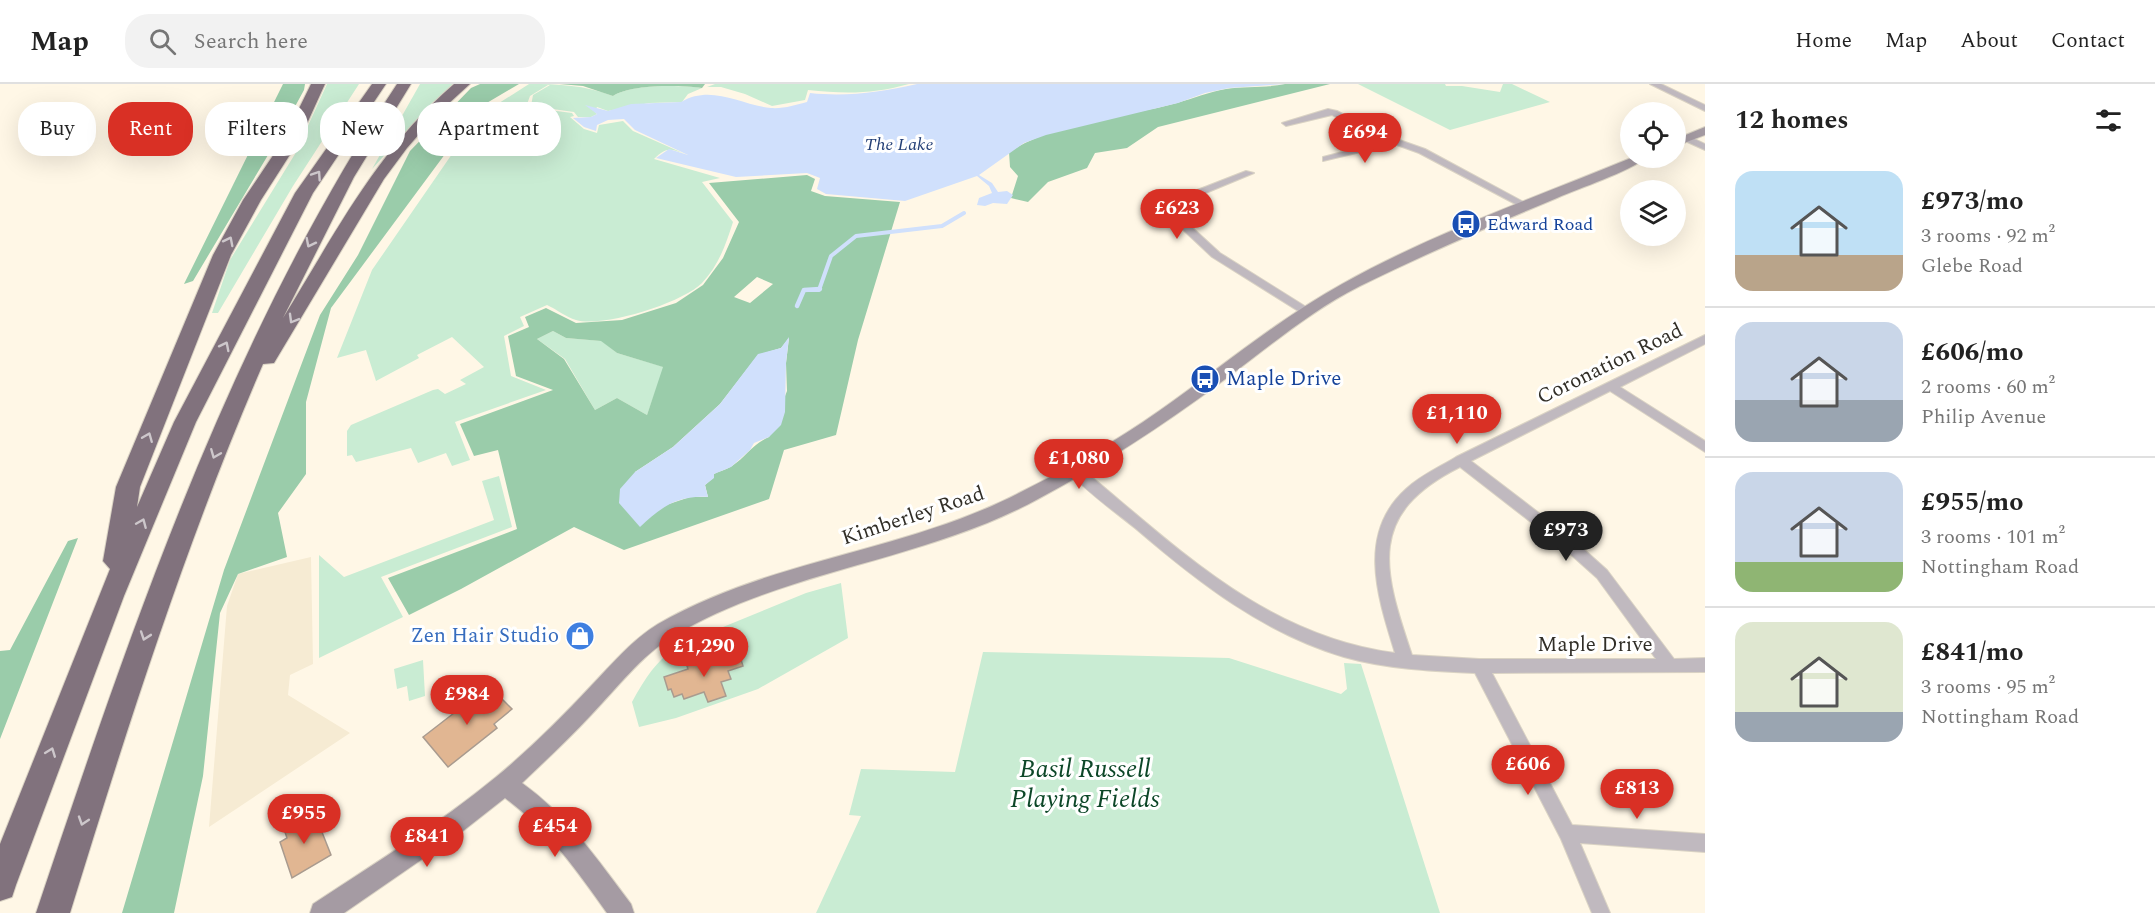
<!DOCTYPE html>
<meta charset="utf-8">
<style>
:root{--surface:#fff;--page:#f2f2f2;--text:#222;--muted:#767676;--line:#e0e0e0;--accent:#d93025}
body{margin:0;font-family:Spectral,serif;background:var(--page);color:var(--text);height:100vh;display:flex;flex-direction:column;font-size:22px;white-space:nowrap}
*{box-sizing:border-box;margin:0}
p{font-size:20px;color:var(--muted)}
.icon{flex:none;width:33px;height:33px;fill:none;stroke:currentColor;stroke-width:2;stroke-linecap:round;stroke-linejoin:round}
.map{position:relative;flex:1;overflow:hidden}
.panel{display:flex;flex-direction:column;background:var(--surface);width:450px}
.panel>*{flex:none}
.banner{position:absolute;left:18px;top:18px;width:570px;height:54px;display:flex;gap:12px}
.tools{position:absolute;left:1620px;top:18px;display:grid;gap:12px}
.tools a{display:grid;place-items:center;width:66px;height:66px;border-radius:50%;background:var(--surface);box-shadow:0 6px 24px #0002;font-size:30px}
.price{position:absolute;translate:-50% -51px;padding:0 14px;border-radius:21px;background:var(--accent);color:#fff;font-size:20px;line-height:39px;filter:drop-shadow(0 2px 3px #0008)}
.price::after{content:'';position:absolute;left:50%;top:36px;width:18px;height:14px;margin-left:-9px;background:inherit;clip-path:polygon(0 0,100% 0,50% 100%)}
.price.selected{background:#222;color:#fff}
ul{padding:0;list-style:none}
li{display:flex;align-items:center;gap:18px;height:150px;padding:0 30px}
li+li{border-top:2px solid var(--line)}
li span{display:grid;place-items:center;flex:none;width:168px;height:120px;border-radius:18px;color:#555}
li>.icon{margin-inline-start:auto}
span .icon{width:72px;height:72px;fill:#fffc;stroke-width:1}
li b{font-size:26px}
h2{display:flex;justify-content:space-between;align-items:center;height:72px;padding:0 30px;font-size:26px}
.pill{padding:0 21px;border-radius:24px;background:var(--surface);box-shadow:0 6px 24px #0002;font-size:21px;line-height:54px}
.pill.selected{background:var(--accent);color:#fff}
header{display:flex;align-items:center;gap:36px;box-sizing:border-box;height:84px;padding:0 30px;background:var(--surface);border-bottom:2px solid var(--line)}
header strong{font-size:28px}
nav{display:flex;gap:33px;margin-inline-start:auto;font-size:21px}
.search{width:420px;height:54px;background:var(--page);display:flex;align-items:center;gap:15px;box-sizing:border-box;padding:0 21px;border-radius:24px;color:var(--muted);font-size:22px}
main{display:flex;flex:1;min-height:0}
.map>svg:first-child{display:block}
.built{fill:#f6ebd3}
.green{fill:#c9ecd3}
.forest{fill:#9accaa;fill-rule:evenodd}
.water{fill:#d0e0fc}
.lines{fill:none;stroke-linecap:round;stroke-linejoin:round}
.stream-far1{stroke:#d0e0fc;stroke-width:4}
.stream{stroke:#d0e0fc;stroke-width:4.5}
.building{fill:#e1b692;stroke:#a99b8f;stroke-width:1.5}
.street-casing{stroke:#dad3c4;stroke-width:2}
.secondary-casing{stroke:#dad3c4;stroke-width:2}
.highway-casing{stroke:#dad3c4;stroke-width:2}
.street{fill:#c0b9bf;fill-rule:evenodd}
.secondary{fill:#a59ba3;fill-rule:evenodd}
.highway{fill:#81727d;fill-rule:evenodd}
.oneway{stroke:#cdc7cb}
.labels{text-anchor:middle;dominant-baseline:central;stroke-width:6;stroke-linejoin:round;paint-order:stroke}
.far-water-label{font-size:18px;font-style:italic;fill:#233f76;stroke:#fff}
.far-transit-label{font-size:18px;fill:#164399;stroke:#fff;text-anchor:start}
.street-label{font-size:21px;fill:#312e27;stroke:#fff}
.transit-label{font-size:21px;fill:#164399;stroke:#fff;text-anchor:start}
.shop-label{font-size:21px;fill:#366cbe;stroke:#fff;text-anchor:end}
.near-park-label{font-size:26px;font-style:italic;fill:#0d4728;stroke:#fff}
</style>
<header>
<strong>Map</strong>
<div class="search"><svg class="icon" aria-label="search" viewBox="0 0 24 24"><circle cx="10" cy="10" r="6"/><path d="M15 15l6 6"/></svg>Search here</div>
<nav><a>Home</a><a>Map</a><a>About</a><a>Contact</a></nav>
</header>
<main>
<div class="map">
<svg width="1705" height="829" viewBox="0 0 1705 829">
<rect width="100%" height="100%" fill="#fff7e6"/>
<path class="built" d="M311,473L313,580L290,591L288,611L350,649L209,743L227,522L238,490Z"/>
<path class="green" d="M327,0H359L293,102L218,229H212L230,176L295,70Z
M420,0H455L432,19L372,85Z
M529,0C559,0 584,1 613,12C632,0 679,1 702,4L688,10L682,18L649,19L608,27L597,23L595,28L597,30L591,33H578L574,28L531,22L533,11L550,1H548L530,12L526,23L572,29L574,32L570,33L584,45L597,49L599,41L623,37L633,47L685,70C670,64 666,63 654,75L720,94L702,98L733,138C726,160 719,181 702,199C682,219 603,244 576,236C566,233 556,225 547,221L520,233L524,242L504,252L511,292L546,306L455,338L470,376L452,382L446,369L418,379L411,364L356,378L352,371L347,372V347L351,341L433,306L438,305L445,310L466,300L460,296L484,283L452,253L417,271L419,274L376,297L366,266L337,274L372,186L461,57L471,37Z
M715,0H909C873,10 845,10 808,6L805,16L772,22L745,10L721,3H707Z
M1358,0H1445L1446,2H1462L1500,8L1503,0H1512L1550,18L1450,46Z
M553,247L566,254L602,257L617,269L664,283L647,331L617,314L595,326L565,275L537,255Z
M499,392L512,443L381,493L403,533L319,574V471L344,493L494,436L482,397Z
M841,499L848,554L758,605L676,634L639,643L632,618C646,593 655,578 679,561L806,509Z
M983,568L1229,574L1341,610L1347,605L1344,579L1361,580L1440,829H816L861,732L849,731L861,685L955,688Z
M423,576L425,612L409,617L407,602L397,605L394,585Z"/>
<path class="forest" d="M283,0H305L304,6L274,61L193,197L184,200Z
M480,0H519L463,33L454,58L331,224L306,318V390L278,429L287,473L238,490L220,529L203,692L174,829H122L224,486L320,231L358,171L410,67L471,4Z
M559,0H705L702,4C679,1 632,0 613,12L583,2Z
M1285,0H1352H1330L1158,43L1127,64L1095,69L1087,84L1048,98L1028,118L1011,114L1018,92L1010,83L1009,68C1058,37 1122,34 1177,19C1194,14 1209,8 1226,5C1245,2 1266,4 1285,0Z
M807,91L815,95L811,107L825,112L900,118L858,256L836,351L784,366L769,415L624,466L574,443L461,505L409,531L388,494L517,445L498,366L474,372L460,340L553,306L516,292L508,252L529,243L525,233L546,224L576,239L622,236L676,219L703,201L723,174L739,138L709,99ZM757,193L773,200L750,219L734,213ZM553,247L566,254L601,257L617,269L663,283L647,331L617,314L595,326L564,275L537,255ZM789,254L786,279L787,307L769,353C751,361 747,372 732,382C726,386 719,387 714,390L713,394L705,401L708,413H690L663,422L635,388L673,363L720,320L758,271L781,264Z
M78,454L0,655V567L10,566L68,457Z"/>
<path class="water" d="M917,0H1285L1229,4L1205,9L1178,19L1046,51L1024,59L979,91L992,99L998,108L1007,107L1013,111L1007,120L993,119L985,122L977,121L979,114L992,109L989,102L977,92L905,117L826,110L817,105L820,94L807,89L736,93L656,74L669,65L688,71L635,46L624,35L608,36L597,41L596,47L584,43L573,34L591,33L597,30L585,21L608,27L631,20L681,18C712,0 740,21 771,24C783,25 796,21 807,18L810,9C847,13 881,8 917,0Z
M789,253L786,279L785,328L781,341L769,353L754,359L750,366L731,383L714,390V394L705,401L708,413C678,411 661,423 640,443L619,419L620,405L635,388L673,363L720,320L758,270L781,264Z"/>
<g class="lines">
<path class="stream-far1" d="M804,206H819L831,172L856,152L942,142L964,129"/>
<path class="stream" d="M797,222L804,206L820,205"/>
</g>
<path class="building" d="M739,569L743,582L728,587L731,595L721,598L726,612L708,618L704,608L684,615L682,610L674,613L671,605L668,606L664,593L688,585L687,582L705,576L722,571L723,574Z
M489,602L512,625L494,640L497,644L448,683L423,653Z
M314,728L331,771L292,794L280,758L287,754L284,745Z"/>
<g class="lines">
<g class="street-casing">
<path id="street" d="M1650,0H1661L1705,21V27Z
M1328,25L1337,27L1374,47L1425,65L1531,122L1523,124L1419,69L1394,60L1323,77V73L1385,57L1368,51L1332,31L1286,42L1282,39Z
M1686,51L1705,60V66L1683,56V52Z
M1246,87L1254,89L1172,123V125L1220,169L1311,226V230H1303L1212,173L1162,126L1164,119Z
M1705,251V260L1620,303L1705,357V368L1610,307L1471,377L1569,452L1607,486L1674,575L1705,574V588L1492,589L1572,741L1705,750V768L1580,759L1610,829H1592L1561,755L1475,589C1431,587 1386,585 1344,573C1263,549 1198,498 1135,444C1119,431 1079,402 1069,387L1071,384H1081C1178,464 1265,552 1395,569C1378,514 1356,450 1406,405C1421,391 1440,383 1456,373ZM1460,383L1559,460L1597,494L1656,575H1479L1412,571C1383,485 1366,430 1460,383Z"/>
</g>
<g class="secondary-casing">
<path id="secondary" d="M1705,43V51L1676,62V55Z
M1631,74H1646C1628,88 1580,104 1557,114C1490,142 1425,170 1360,202C1310,227 1265,266 1220,299C1162,342 1102,381 1038,415C923,478 781,486 672,553C641,572 617,604 592,630C570,654 546,676 522,699C569,733 597,775 631,820L634,829H607C575,784 550,748 505,714L463,747L344,829H310L313,820C375,779 439,740 496,693C530,665 561,634 591,602C612,580 632,556 658,540C770,475 905,468 1019,409C1067,385 1115,358 1159,327C1219,285 1277,236 1342,200C1433,149 1534,114 1631,74Z"/>
</g>
<g class="highway-casing">
<path id="highway" d="M311,0H325L300,55L261,116L231,171L140,403L137,423L174,338L295,109L372,0H386L313,109L196,338L124,512L16,801L12,813L0,817V760L110,485L103,477L116,403L213,171L243,116L284,55Z
M397,0H411L354,93L283,234C337,147 375,69 454,0H470L435,32L407,64L384,95L274,279L263,280C186,458 127,644 70,829H36C132,543 229,253 397,0Z"/>
</g>
<use href="#street" class="street"/>
<use href="#secondary" class="secondary"/>
<use href="#highway" class="highway"/>
</g>
<defs><path id="oneway-chevron" d="M-2-3.5L2.5 0L-2 3.5" fill="none" stroke-width="1.6" stroke-linecap="round" stroke-linejoin="round" transform="scale(1.5)"/></defs>
<g class="oneway">
<use href="#oneway-chevron" transform="translate(317 91) rotate(-56)"/>
<use href="#oneway-chevron" transform="translate(229 157) rotate(-63)"/>
<use href="#oneway-chevron" transform="translate(310 159) rotate(117)"/>
<use href="#oneway-chevron" transform="translate(293 235) rotate(120)"/>
<use href="#oneway-chevron" transform="translate(225 262) rotate(-63)"/>
<use href="#oneway-chevron" transform="translate(148 353) rotate(-68)"/>
<use href="#oneway-chevron" transform="translate(215 370) rotate(112)"/>
<use href="#oneway-chevron" transform="translate(142 439) rotate(-67)"/>
<use href="#oneway-chevron" transform="translate(145 552) rotate(109)"/>
<use href="#oneway-chevron" transform="translate(51 668) rotate(-69)"/>
<use href="#oneway-chevron" transform="translate(83 737) rotate(108)"/>
</g>
<defs>
<g id="bus-disc" transform="scale(1.5)"><circle r="9.5" fill="#1a4fb4" stroke="#fff"/><path d="M-5-6H5V4H4V6H2V4H-2V6H-4V4H-5ZM-3.5-4V0h7V-4ZM-3.5 1.2v1.5H-2V1.2ZM2 1.2v1.5H3.5V1.2Z" fill="#fff"/></g>
<g id="shop-disc" transform="scale(1.5)"><circle r="9.5" fill="#3f7fe0" stroke="#fff"/><path d="M-5-2.5h2.3a2.7 3.5 0 0 1 5.4 0H5L5.5 6h-11ZM-1.5-2.5h3a1.5 2.3 0 0 0-3 0Z" fill="#fff"/></g>
</defs>
<g fill-rule="evenodd">
<use href="#bus-disc" x="1466" y="140"/>
<use href="#bus-disc" x="1205" y="295"/>
<use href="#shop-disc" x="580" y="552"/>
</g>
<g class="labels">
<g class="far-water-label">
<text x="899" y="60">The Lake</text>
</g>
<g class="far-transit-label">
<text x="1487" y="140">Edward Road</text>
</g>
<g class="street-label">
<text transform="translate(1610 280) rotate(-26)">Coronation Road</text>
<text transform="translate(913 432) rotate(-18)">Kimberley Road</text>
<text x="1595" y="561">Maple Drive</text>
</g>
<g class="transit-label">
<text x="1226" y="295">Maple Drive</text>
</g>
<g class="shop-label">
<text x="559" y="552">Zen Hair Studio</text>
</g>
<g class="near-park-label">
<text x="1085" y="685">Basil Russell<tspan x="1085" dy="30">Playing Fields</tspan></text>
</g>
</g>
</svg>
<div class="tools">
<a><svg class="icon" aria-label="locate" viewBox="0 0 24 24"><circle cx="12" cy="12" r="6"/><path d="M12 2v4M12 18v4M2 12h4M18 12h4"/></svg></a>
<a><svg class="icon" aria-label="layers" viewBox="0 0 24 24"><path d="M12 4l9 5-9 5-9-5zM3 14l9 5 9-5"/></svg></a>
</div>
<b class="price" style="left:1365px;top:80px">£694</b>
<b class="price" style="left:1177px;top:156px">£623</b>
<b class="price" style="left:1457px;top:361px">£1,110</b>
<b class="price" style="left:1079px;top:406px">£1,080</b>
<b class="price selected" style="left:1566px;top:478px">£973</b>
<b class="price" style="left:704px;top:594px">£1,290</b>
<b class="price" style="left:467px;top:642px">£984</b>
<b class="price" style="left:1528px;top:712px">£606</b>
<b class="price" style="left:1637px;top:736px">£813</b>
<b class="price" style="left:304px;top:761px">£955</b>
<b class="price" style="left:555px;top:774px">£454</b>
<b class="price" style="left:427px;top:784px">£841</b>
<div class="banner">
<a class="pill">Buy</a>
<a class="pill selected">Rent</a>
<a class="pill">Filters</a>
<a class="pill">New</a>
<a class="pill">Apartment</a>
</div>
</div>
<section class="panel">
<h2>12 homes<svg class="icon" aria-label="filters" viewBox="0 0 24 24"><path d="M4 7h16M4 17h16"/><circle cx="9" cy="7" r="2"/><circle cx="15" cy="17" r="2"/></svg></h2>
<ul>
<li><span style="background:linear-gradient(#bfe0f5 70%,#b9a48a 0)"><svg class="icon" aria-label="home" viewBox="0 0 24 24"><path d="M3 11l9-7 9 7M6 9v11h12V9"/></svg></span><div><b>£973/mo</b><p>3 rooms · 92 m²</p><p>Glebe Road</p></div></li>
<li><span style="background:linear-gradient(#c9d6e8 65%,#9aa5b1 0)"><svg class="icon" aria-label="home" viewBox="0 0 24 24"><path d="M3 11l9-7 9 7M6 9v11h12V9"/></svg></span><div><b>£606/mo</b><p>2 rooms · 60 m²</p><p>Philip Avenue</p></div></li>
<li><span style="background:linear-gradient(#c9d6e8 75%,#8fb573 0)"><svg class="icon" aria-label="home" viewBox="0 0 24 24"><path d="M3 11l9-7 9 7M6 9v11h12V9"/></svg></span><div><b>£955/mo</b><p>3 rooms · 101 m²</p><p>Nottingham Road</p></div></li>
<li><span style="background:linear-gradient(#dfe7d0 75%,#9aa5b1 0)"><svg class="icon" aria-label="home" viewBox="0 0 24 24"><path d="M3 11l9-7 9 7M6 9v11h12V9"/></svg></span><div><b>£841/mo</b><p>3 rooms · 95 m²</p><p>Nottingham Road</p></div></li>
</ul>
</section>
</main>
